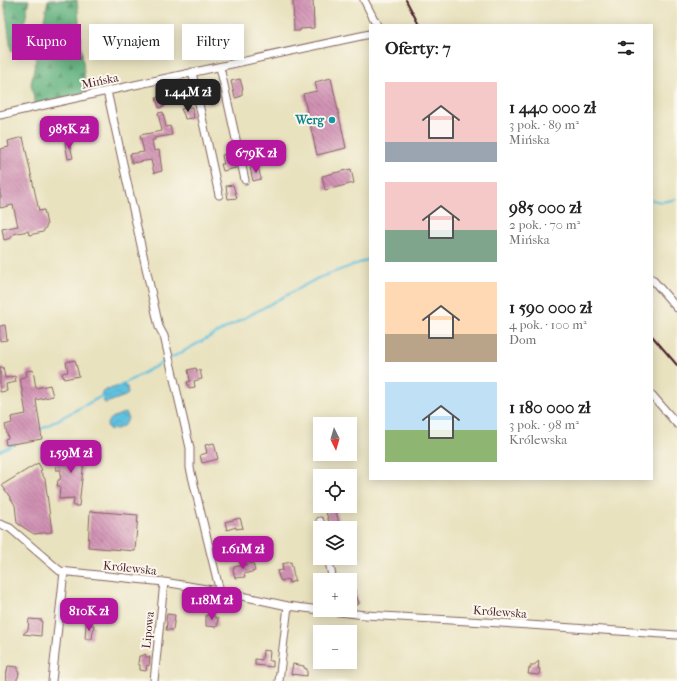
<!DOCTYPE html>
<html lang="pl">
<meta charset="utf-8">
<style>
:root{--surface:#fff;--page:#f6f6f6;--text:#222;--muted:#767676;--accent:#b5179e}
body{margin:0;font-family:"IM FELL French Canon",serif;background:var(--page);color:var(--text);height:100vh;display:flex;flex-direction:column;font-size:15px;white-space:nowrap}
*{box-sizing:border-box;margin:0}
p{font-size:13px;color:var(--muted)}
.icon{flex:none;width:22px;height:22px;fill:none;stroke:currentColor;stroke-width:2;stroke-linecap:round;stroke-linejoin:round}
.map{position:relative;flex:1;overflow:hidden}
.details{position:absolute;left:369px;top:24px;width:284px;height:456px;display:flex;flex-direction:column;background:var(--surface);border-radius:0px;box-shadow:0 2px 10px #0003}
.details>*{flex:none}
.guide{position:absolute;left:12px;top:24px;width:297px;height:36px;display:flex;gap:8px}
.needle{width:26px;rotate:175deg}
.tools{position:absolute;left:313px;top:417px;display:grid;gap:8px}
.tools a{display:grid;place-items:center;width:44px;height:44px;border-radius:0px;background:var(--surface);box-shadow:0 2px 10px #0003;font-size:20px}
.price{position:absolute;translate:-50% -34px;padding:0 9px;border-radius:8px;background:var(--accent);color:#fff;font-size:13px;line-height:26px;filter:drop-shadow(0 1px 2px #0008)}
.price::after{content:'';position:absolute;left:50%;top:24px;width:12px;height:9px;margin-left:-6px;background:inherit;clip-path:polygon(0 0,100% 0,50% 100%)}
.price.active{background:#222;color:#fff}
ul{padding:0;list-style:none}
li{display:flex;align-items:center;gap:12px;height:100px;padding:0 16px}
li span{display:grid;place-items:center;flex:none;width:112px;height:80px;border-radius:0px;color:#555}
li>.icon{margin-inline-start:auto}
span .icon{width:48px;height:48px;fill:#fffc;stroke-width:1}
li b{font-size:17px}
h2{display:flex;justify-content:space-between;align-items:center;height:48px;padding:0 16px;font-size:17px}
.tag{padding:0 14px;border-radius:0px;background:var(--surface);box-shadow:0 2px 10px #0003;font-size:14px;line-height:36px}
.tag.active{background:var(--accent);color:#fff}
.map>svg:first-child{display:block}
.forest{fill:url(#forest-firs);stroke:#546854}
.water{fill:url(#water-waves);stroke:#557084}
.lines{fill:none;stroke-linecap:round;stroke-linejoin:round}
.stream{stroke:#60c1de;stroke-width:2}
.building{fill:url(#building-back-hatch)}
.minor-casing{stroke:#82635f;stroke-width:9}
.minor{stroke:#fff;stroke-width:7}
.rail{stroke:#4a1f2b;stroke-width:2}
.culture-dot{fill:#0f9aa8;stroke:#fbf7ec;stroke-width:1.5}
.labels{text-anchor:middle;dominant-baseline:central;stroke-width:4;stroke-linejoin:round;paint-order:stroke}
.street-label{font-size:12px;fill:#4a1f2b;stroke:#fbf7ec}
.culture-label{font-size:12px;font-weight:bold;fill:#0d838f;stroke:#fbf7ec;text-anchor:end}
</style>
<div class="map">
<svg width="677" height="681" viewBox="0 0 677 681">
<defs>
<pattern id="forest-firs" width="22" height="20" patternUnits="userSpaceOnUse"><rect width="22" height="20" fill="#5eb07c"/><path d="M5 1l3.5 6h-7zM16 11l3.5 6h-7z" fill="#508f66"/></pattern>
<pattern id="water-waves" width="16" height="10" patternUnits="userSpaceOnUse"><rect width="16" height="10" fill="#60c1de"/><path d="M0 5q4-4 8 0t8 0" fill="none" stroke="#55a5bf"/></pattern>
<pattern id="building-back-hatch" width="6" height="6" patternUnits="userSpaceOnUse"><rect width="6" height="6" fill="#d091b3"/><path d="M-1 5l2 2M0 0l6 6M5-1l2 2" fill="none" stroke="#ab7692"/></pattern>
</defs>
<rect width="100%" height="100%" fill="#fbf7ec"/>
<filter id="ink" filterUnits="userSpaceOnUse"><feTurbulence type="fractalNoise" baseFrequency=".025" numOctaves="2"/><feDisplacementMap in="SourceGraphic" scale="8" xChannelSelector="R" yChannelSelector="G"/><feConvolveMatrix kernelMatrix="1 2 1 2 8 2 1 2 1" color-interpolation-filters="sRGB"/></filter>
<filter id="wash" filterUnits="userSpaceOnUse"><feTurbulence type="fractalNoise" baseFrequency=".012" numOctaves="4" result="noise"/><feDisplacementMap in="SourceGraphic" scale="16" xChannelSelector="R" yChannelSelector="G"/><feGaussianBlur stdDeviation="0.9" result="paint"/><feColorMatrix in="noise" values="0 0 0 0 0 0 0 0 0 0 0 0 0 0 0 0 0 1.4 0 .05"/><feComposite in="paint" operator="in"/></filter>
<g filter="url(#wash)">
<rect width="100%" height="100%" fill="#e9e2bf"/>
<path class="forest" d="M4,0H29L19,53L11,50Z
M48,0H77L86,93L35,104L31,84Z"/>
<path class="water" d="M123,385L127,387L128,394L125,396L106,403L104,402L101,395L102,392L106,390Z
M124,413L127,414C128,417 128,418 127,421C125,427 114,431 109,429C102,420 117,416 124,413Z"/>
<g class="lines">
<path class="stream" d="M652,200L662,202L677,199
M171,358L318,278L370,259
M118,387L167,360
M39,430L102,396
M0,451L16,443"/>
</g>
<g id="blocks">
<path class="building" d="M293,0H313L314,28L300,29V31H294Z
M331,78L346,148L317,155L303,94L317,91L315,82Z
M240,79L243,89H242V96L235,98L234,94L231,81Z
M211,86L212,89L215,88L216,90L215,96L216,102L208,104L206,98H205L203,88Z
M166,96L168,103L165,104V106L159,108L156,98Z
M187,107H192L194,118L185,119L184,115L181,109L186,108Z
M163,112L166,127L170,126L172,135L154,138L155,140H152L154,151L159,150L162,171L154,173L151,160L132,163L130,154L144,152L140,135L162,131L158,113Z
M55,123V125L59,124L61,134L47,137L45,127L49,126V125Z
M23,137L39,211L44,210L47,225L43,232L29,235L28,231L13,234L11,238L4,240L2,229L18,226L13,205L0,208V197H1L0,192V149L9,147L8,141Z
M69,141L73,158L68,159L65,142Z
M231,153V158L234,159L236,168L223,171L221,164H224L222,155Z
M258,166L261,179L253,181L250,168Z
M351,169L354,183L325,190L322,176Z
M233,185L237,198L228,199L226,186Z
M5,325L7,340L0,341V326Z
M75,360L79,376L64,379L62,373L68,372L66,362Z
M0,367H3L5,378L15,376L16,382L6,384L7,391L0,392Z
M196,368L197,371L200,370L202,379L194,381L195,387L189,388L187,382L190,381L188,370Z
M33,370L36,388L50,385L53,396L36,400L42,439L6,445L5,439L8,438L5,425L12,423L11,417L26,414L20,378L27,376L26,371Z
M214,443L218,459L202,463L200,455L207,453L205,445Z
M58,450L79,452V450L85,451L79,506H73L74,498L59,499L60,486H57L58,480H60L61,470H56Z
M38,463L42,470L40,471L45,479L52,532L34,534L17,523L15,505L2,485Z
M336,510L339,524L330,526L326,512Z
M90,511L138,515L135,551L88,547Z
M240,518L243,528L236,529V527L227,530L225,522Z
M291,562L295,581L289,583L288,579L281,581V580H280L277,571L283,570L282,564Z
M253,563L255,571L244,574L245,577L235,578L233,570L234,567Z
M354,586L359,604L353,606L352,603H350V587Z
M167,614L175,615L173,630H166L167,622L166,620Z
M206,615L215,616V618H218L217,627L206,626Z
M29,619L42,620L41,636L23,634L28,630Z
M86,624L94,625L92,639H85Z
M263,650L270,651L269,661H273V667L255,665V659L262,660Z
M145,654L146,657H150L149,666L147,665L146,671L140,670V665L138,664L139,656H142Z
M539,661L538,669H540L539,675L528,674L529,668H531V665H534Z
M293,664L304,666V668L307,669V676L291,674Z
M8,666L18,667V672H19L18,678H17V681H6L7,676H6Z"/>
</g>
</g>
<g filter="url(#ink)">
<use href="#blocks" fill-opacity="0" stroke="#82635f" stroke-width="1"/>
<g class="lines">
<g class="minor-casing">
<path id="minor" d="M364,0L377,25
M220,67L245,180
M192,72L219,195
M107,91L159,327L164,336L190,448V468L220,592
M0,115L107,91L370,34
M652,279L677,308
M652,395L677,424
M320,521L322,528
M0,524L10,528L60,571L164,582L218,591L288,606L320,610
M328,558L333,580
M322,610L365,615L485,622L677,635
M52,681L64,572
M154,681L164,582
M279,681L288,606"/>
</g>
<use href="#minor" class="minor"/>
<path class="rail" d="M406,0L419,25
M652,336L677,365"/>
</g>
</g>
<circle class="culture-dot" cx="332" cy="120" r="4"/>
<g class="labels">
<g class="street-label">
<text transform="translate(100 81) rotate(-12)">Mińska</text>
<text transform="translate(130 568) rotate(6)">Królewska</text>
<text transform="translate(500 612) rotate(4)">Królewska</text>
<text transform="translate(148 630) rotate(-84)">Lipowa</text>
</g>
<g class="culture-label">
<text x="324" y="120">Werg</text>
</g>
</g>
</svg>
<div class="tools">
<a><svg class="needle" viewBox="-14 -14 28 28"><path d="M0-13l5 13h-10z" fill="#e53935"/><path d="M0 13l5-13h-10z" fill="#767676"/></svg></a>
<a><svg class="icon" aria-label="locate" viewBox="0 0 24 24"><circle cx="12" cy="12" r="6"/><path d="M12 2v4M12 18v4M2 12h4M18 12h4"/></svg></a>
<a><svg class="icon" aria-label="layers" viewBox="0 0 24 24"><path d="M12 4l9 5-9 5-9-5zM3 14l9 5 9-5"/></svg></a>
<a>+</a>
<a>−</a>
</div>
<b class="price active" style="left:188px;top:113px">1.44M zł</b>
<b class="price" style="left:69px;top:150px">985K zł</b>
<b class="price" style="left:256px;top:174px">679K zł</b>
<b class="price" style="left:71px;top:474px">1.59M zł</b>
<b class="price" style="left:243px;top:570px">1.61M zł</b>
<b class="price" style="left:212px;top:621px">1.18M zł</b>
<b class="price" style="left:89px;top:632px">810K zł</b>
<div class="guide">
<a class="tag active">Kupno</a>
<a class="tag">Wynajem</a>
<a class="tag">Filtry</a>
</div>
<section class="details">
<h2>Oferty: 7<svg class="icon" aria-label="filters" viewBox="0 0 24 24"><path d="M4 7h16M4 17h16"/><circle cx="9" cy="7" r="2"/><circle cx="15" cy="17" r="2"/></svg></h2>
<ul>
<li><span style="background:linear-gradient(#f6c9c9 75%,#9aa5b1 0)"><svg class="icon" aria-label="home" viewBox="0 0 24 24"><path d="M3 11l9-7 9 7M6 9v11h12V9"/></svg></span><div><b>1 440 000 zł</b><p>3 pok. · 89 m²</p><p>Mińska</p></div></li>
<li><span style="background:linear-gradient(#f6c9c9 60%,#7fa58c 0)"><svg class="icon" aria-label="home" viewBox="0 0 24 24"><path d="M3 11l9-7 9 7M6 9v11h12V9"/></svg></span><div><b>985 000 zł</b><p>2 pok. · 70 m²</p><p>Mińska</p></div></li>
<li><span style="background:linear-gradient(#ffd9b3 65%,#b9a48a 0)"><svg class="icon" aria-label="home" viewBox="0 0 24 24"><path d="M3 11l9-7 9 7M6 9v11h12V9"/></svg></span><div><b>1 590 000 zł</b><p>4 pok. · 100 m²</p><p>Dom</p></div></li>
<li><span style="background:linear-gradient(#bfe0f5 60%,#8fb573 0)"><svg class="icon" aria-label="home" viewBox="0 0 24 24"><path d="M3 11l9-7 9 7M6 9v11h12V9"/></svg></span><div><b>1 180 000 zł</b><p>3 pok. · 98 m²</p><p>Królewska</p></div></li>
</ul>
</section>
</div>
